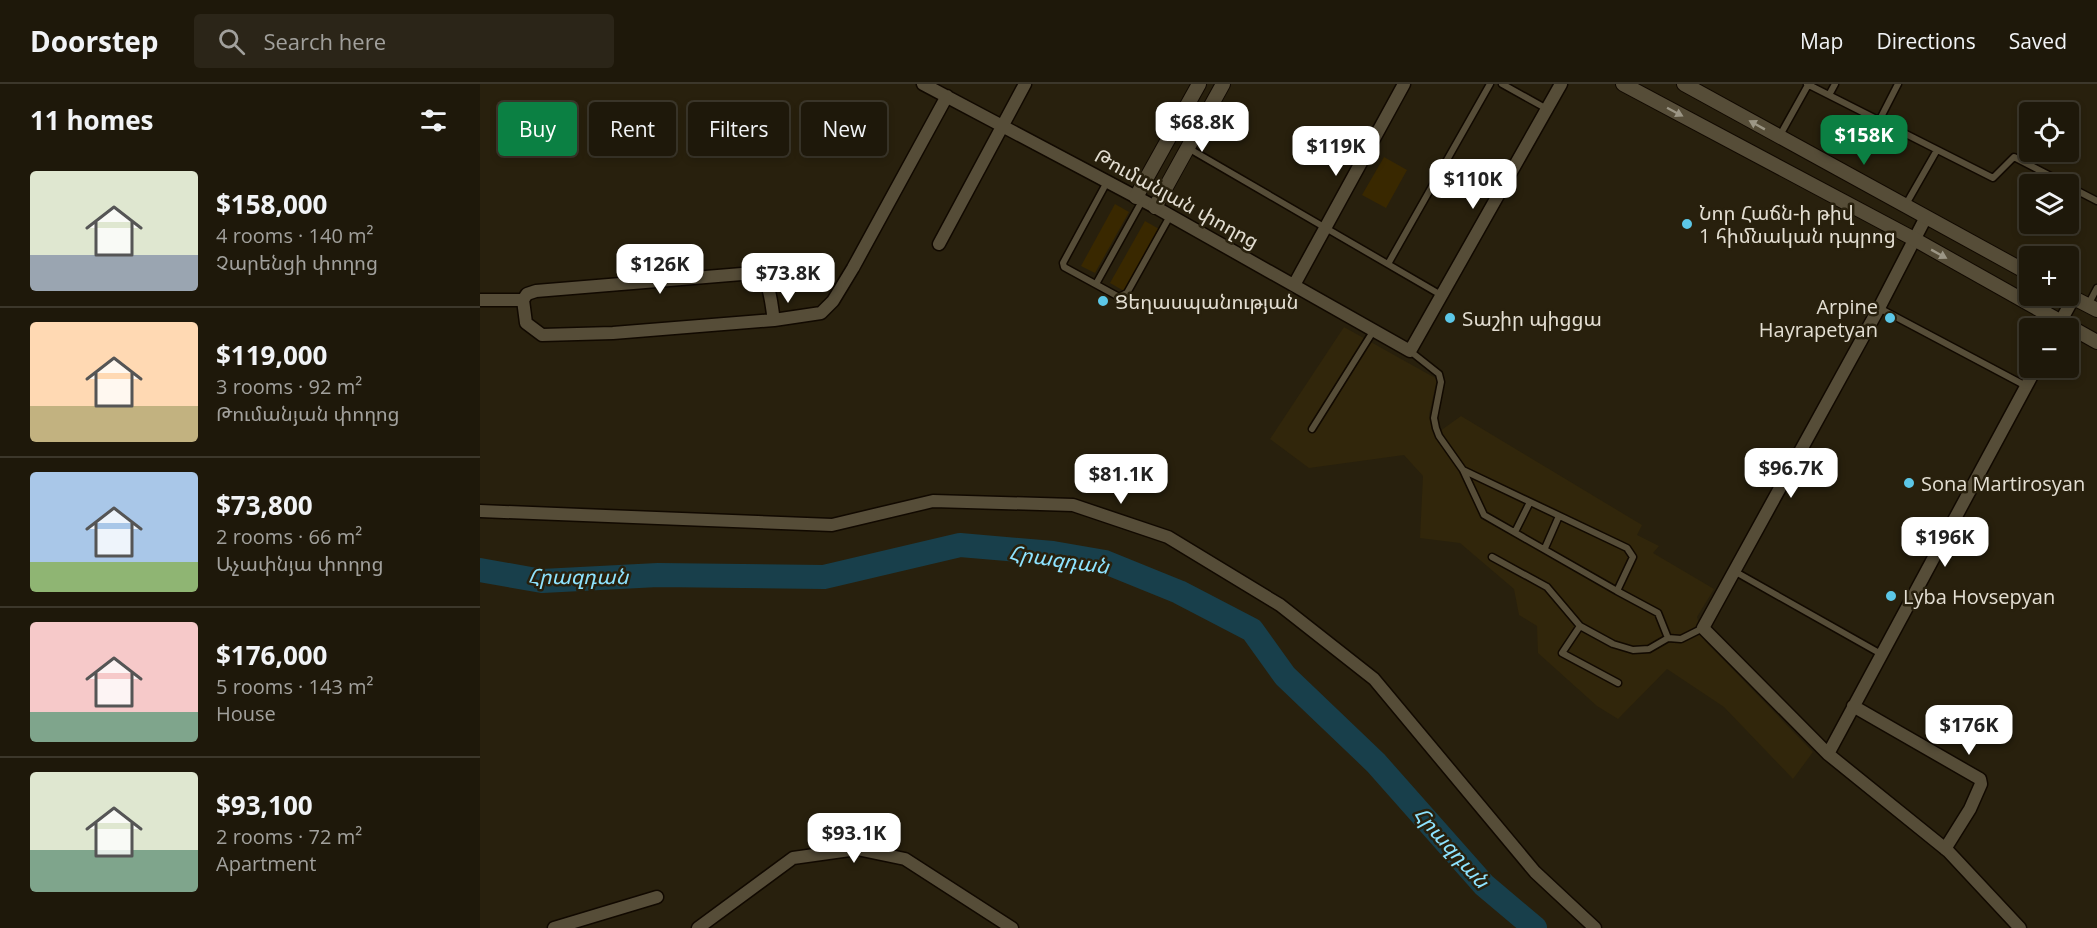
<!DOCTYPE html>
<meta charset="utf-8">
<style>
:root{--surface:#1e180a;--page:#2b2518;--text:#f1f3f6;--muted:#a1a09c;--line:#3c372b;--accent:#0b8043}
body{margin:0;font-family:"Open Sans","Noto Sans Armenian",sans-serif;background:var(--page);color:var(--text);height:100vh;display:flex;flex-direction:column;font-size:22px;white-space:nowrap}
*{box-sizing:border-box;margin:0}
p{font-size:20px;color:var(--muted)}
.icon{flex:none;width:33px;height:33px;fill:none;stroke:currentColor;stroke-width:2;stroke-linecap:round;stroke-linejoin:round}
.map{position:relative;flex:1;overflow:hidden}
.drawer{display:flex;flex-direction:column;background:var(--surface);width:480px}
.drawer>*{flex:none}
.guide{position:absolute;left:18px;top:18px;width:570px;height:54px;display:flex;gap:12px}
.tools{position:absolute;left:1539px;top:18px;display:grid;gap:12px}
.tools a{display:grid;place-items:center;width:60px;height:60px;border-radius:6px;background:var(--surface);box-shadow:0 3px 9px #0003,0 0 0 2px var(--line);font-size:30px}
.price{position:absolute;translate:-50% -51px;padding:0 14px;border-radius:12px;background:#fff;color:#222;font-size:20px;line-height:39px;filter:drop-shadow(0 2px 3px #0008)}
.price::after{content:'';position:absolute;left:50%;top:36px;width:18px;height:14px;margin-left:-9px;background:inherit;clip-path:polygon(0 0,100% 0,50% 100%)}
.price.active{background:var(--accent);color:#fff}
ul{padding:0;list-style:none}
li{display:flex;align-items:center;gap:18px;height:150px;padding:0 30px}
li+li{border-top:2px solid var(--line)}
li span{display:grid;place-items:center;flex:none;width:168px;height:120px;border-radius:6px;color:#555}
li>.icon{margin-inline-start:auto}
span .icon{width:72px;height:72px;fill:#fffc;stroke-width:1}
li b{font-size:26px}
h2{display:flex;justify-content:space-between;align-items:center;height:72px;padding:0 30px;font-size:26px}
.tag{padding:0 21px;border-radius:6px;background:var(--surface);box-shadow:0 3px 9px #0003,0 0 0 2px var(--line);font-size:21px;line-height:54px}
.tag.active{background:var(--accent);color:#fff}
header{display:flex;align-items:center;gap:36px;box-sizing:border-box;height:84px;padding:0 30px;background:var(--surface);border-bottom:2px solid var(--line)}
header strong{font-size:28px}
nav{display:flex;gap:33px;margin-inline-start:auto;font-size:21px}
.search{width:420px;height:54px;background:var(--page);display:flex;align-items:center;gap:15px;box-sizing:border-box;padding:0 21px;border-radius:6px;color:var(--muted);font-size:22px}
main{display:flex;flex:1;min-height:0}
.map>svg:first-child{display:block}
.built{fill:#31260b}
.green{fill:#392800}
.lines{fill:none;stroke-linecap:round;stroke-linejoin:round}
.river{stroke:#183f4b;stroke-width:24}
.service-casing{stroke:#110900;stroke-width:9}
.minor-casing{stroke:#110900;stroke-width:15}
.tertiary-casing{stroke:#110900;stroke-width:16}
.service{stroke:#564d38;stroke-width:6}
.minor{stroke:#564d38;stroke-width:12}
.tertiary{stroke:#564d38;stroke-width:14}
.oneway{fill:#9c9685}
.poi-dot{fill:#5cc7e7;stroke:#28200d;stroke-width:2}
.labels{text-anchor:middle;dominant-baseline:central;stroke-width:5;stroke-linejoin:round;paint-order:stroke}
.street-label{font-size:20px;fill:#e3ded2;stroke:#28200d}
.poi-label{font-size:20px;fill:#e3ded2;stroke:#28200d;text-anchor:start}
.water-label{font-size:21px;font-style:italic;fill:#8ee3ff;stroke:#28200d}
</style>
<header>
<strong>Doorstep</strong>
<div class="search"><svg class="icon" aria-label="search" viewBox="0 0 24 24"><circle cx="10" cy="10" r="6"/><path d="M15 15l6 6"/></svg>Search here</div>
<nav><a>Map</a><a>Directions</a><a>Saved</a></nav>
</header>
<main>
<section class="drawer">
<h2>11 homes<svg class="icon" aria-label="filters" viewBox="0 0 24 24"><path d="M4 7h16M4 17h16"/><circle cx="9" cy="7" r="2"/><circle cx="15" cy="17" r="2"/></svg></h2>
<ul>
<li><span style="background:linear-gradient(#dfe7d0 70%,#9aa5b1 0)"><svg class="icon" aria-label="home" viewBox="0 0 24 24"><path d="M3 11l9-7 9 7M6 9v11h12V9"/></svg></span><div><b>$158,000</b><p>4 rooms · 140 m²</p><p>Չարենցի փողոց</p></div></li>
<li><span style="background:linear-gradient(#ffd9b3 70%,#c2b280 0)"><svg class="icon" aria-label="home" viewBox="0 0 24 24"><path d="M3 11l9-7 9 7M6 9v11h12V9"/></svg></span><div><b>$119,000</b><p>3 rooms · 92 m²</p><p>Թումանյան փողոց</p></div></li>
<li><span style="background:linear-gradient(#a9c7e8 75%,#8fb573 0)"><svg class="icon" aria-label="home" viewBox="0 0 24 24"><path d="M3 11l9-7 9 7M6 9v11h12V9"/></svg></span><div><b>$73,800</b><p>2 rooms · 66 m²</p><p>Աչափնյա փողոց</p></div></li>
<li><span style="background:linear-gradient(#f6c9c9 75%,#7fa58c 0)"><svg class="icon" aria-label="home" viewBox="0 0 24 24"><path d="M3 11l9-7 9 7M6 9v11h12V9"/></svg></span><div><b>$176,000</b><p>5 rooms · 143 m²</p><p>House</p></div></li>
<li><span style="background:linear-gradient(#dfe7d0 65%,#7fa58c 0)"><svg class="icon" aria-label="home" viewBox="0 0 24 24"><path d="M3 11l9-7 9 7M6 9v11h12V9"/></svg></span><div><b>$93,100</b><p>2 rooms · 72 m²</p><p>Apartment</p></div></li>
</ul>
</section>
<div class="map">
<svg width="1617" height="844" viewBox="0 0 1617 844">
<rect width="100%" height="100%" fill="#28200d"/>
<path class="built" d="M864,243L957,295L949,331L956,350L981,332L1162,441L1157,451L1179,462L1173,469L1234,505L1217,533L1225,557L1333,668L1313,695L1244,623L1187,585L1138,635L1117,622L1058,569L1057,542L1039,531L1034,505L980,459L940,454L943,392L924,371L829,384L790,355Z"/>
<path class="green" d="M904,73L927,86L906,124L882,111Z
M635,120L649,128L615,189L601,182Z
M665,137L679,145L644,207L630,199Z"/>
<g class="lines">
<path class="river" d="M0,486L62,497L178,491L344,493L480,461L573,469L625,478L699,508L772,546L805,592L896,679L1004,801L1055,844"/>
<g class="service-casing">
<path id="service" d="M1022,0L1067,25
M1327,0L1513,94L1534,73L1586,100
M1349,11L1355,0
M1399,37L1418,0
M1299,53L1328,1
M708,64L961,211
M627,98L583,179L584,183L639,213L647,209L690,132
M1588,102L1617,117
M1425,122L1457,66
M908,180L1010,0
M616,200L662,117
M1608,221L1617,204
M1399,224L1546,302
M930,267L959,290L961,298L954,334L956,344L959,352L983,386L1147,464L1153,473L1137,507L1178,529L1188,554L1201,555L1223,544
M832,345L894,246
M983,386L1004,431L1137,507
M1035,448L1050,418
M1065,464L1079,432
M1012,473L1067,503L1100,542L1133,560L1153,566L1169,565L1188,554
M1254,487L1401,570
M1100,542L1082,569L1138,599"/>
</g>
<g class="minor-casing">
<path id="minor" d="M443,0L675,123L930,267L1081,0
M1446,133L1399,224L1223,544L1348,670L1468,767L1540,844
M459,160L545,0
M814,201L924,0
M0,216H43
M43,216L46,239L62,251L133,249L294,236L341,229L353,217L373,184L467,12
M43,216L47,210L56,207L274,189C291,191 291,222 294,236
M1577,244L1594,213
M0,427L352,441L453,417L593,421L688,453L800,521L894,595L1055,788L1115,844
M1373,622L1500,695L1501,700L1490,725L1465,765
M1348,670L1556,284
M74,844L177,813
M218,844L313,774L377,765L425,775L532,844"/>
</g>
<g class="tertiary-casing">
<path id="tertiary" d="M1143,0L1434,155L1617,258
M1204,0L1550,190
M656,113L719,0
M675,123L743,0
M1588,211L1617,226"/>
</g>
<use href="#service" class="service"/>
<use href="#minor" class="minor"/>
<use href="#tertiary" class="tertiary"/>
</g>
<defs><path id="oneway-solid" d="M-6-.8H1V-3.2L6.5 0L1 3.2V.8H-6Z" transform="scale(1.5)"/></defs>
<g class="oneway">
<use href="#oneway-solid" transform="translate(1195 28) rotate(28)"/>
<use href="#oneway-solid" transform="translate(1277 41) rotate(-151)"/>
<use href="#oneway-solid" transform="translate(1459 170) rotate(29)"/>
</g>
<g class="poi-dot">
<circle cx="1207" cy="140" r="6"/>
<circle cx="623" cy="217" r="6"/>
<circle cx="970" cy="234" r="6"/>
<circle cx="1410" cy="234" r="6"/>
<circle cx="1429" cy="399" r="6"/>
<circle cx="1411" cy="512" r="6"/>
</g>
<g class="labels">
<g class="street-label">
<text transform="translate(697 114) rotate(29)">Թումանյան փողոց</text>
</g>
<g class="poi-label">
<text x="1219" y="128">Նոր Հաճն-ի թիվ<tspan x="1219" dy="23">1 հիմնական դպրոց</tspan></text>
<text x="635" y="217">Ցեղասպանության</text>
<text x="1398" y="222" text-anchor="end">Arpine<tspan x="1398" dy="23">Hayrapetyan</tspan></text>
<text x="982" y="234">Տաշիր պիցցա</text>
<text x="1441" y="399">Sona Martirosyan</text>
<text x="1423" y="512">Lyba Hovsepyan</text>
</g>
<g class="water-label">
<text transform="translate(579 475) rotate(8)">Հրազդան</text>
<text x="98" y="492">Հրազդան</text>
<text transform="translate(972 763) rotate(48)">Հրազդան</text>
</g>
</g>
</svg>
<div class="tools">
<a><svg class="icon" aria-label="locate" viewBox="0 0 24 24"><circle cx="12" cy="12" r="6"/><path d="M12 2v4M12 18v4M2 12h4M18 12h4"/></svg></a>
<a><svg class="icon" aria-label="layers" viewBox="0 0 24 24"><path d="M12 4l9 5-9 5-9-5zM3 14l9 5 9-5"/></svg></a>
<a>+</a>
<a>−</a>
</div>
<b class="price" style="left:722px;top:69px">$68.8K</b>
<b class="price active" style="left:1384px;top:82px">$158K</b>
<b class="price" style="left:856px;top:93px">$119K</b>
<b class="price" style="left:993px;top:126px">$110K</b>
<b class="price" style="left:180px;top:211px">$126K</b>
<b class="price" style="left:308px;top:220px">$73.8K</b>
<b class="price" style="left:1311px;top:415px">$96.7K</b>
<b class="price" style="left:641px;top:421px">$81.1K</b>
<b class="price" style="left:1465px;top:484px">$196K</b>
<b class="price" style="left:1489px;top:672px">$176K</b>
<b class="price" style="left:374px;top:780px">$93.1K</b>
<div class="guide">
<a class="tag active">Buy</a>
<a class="tag">Rent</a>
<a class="tag">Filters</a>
<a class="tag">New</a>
</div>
</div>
</main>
